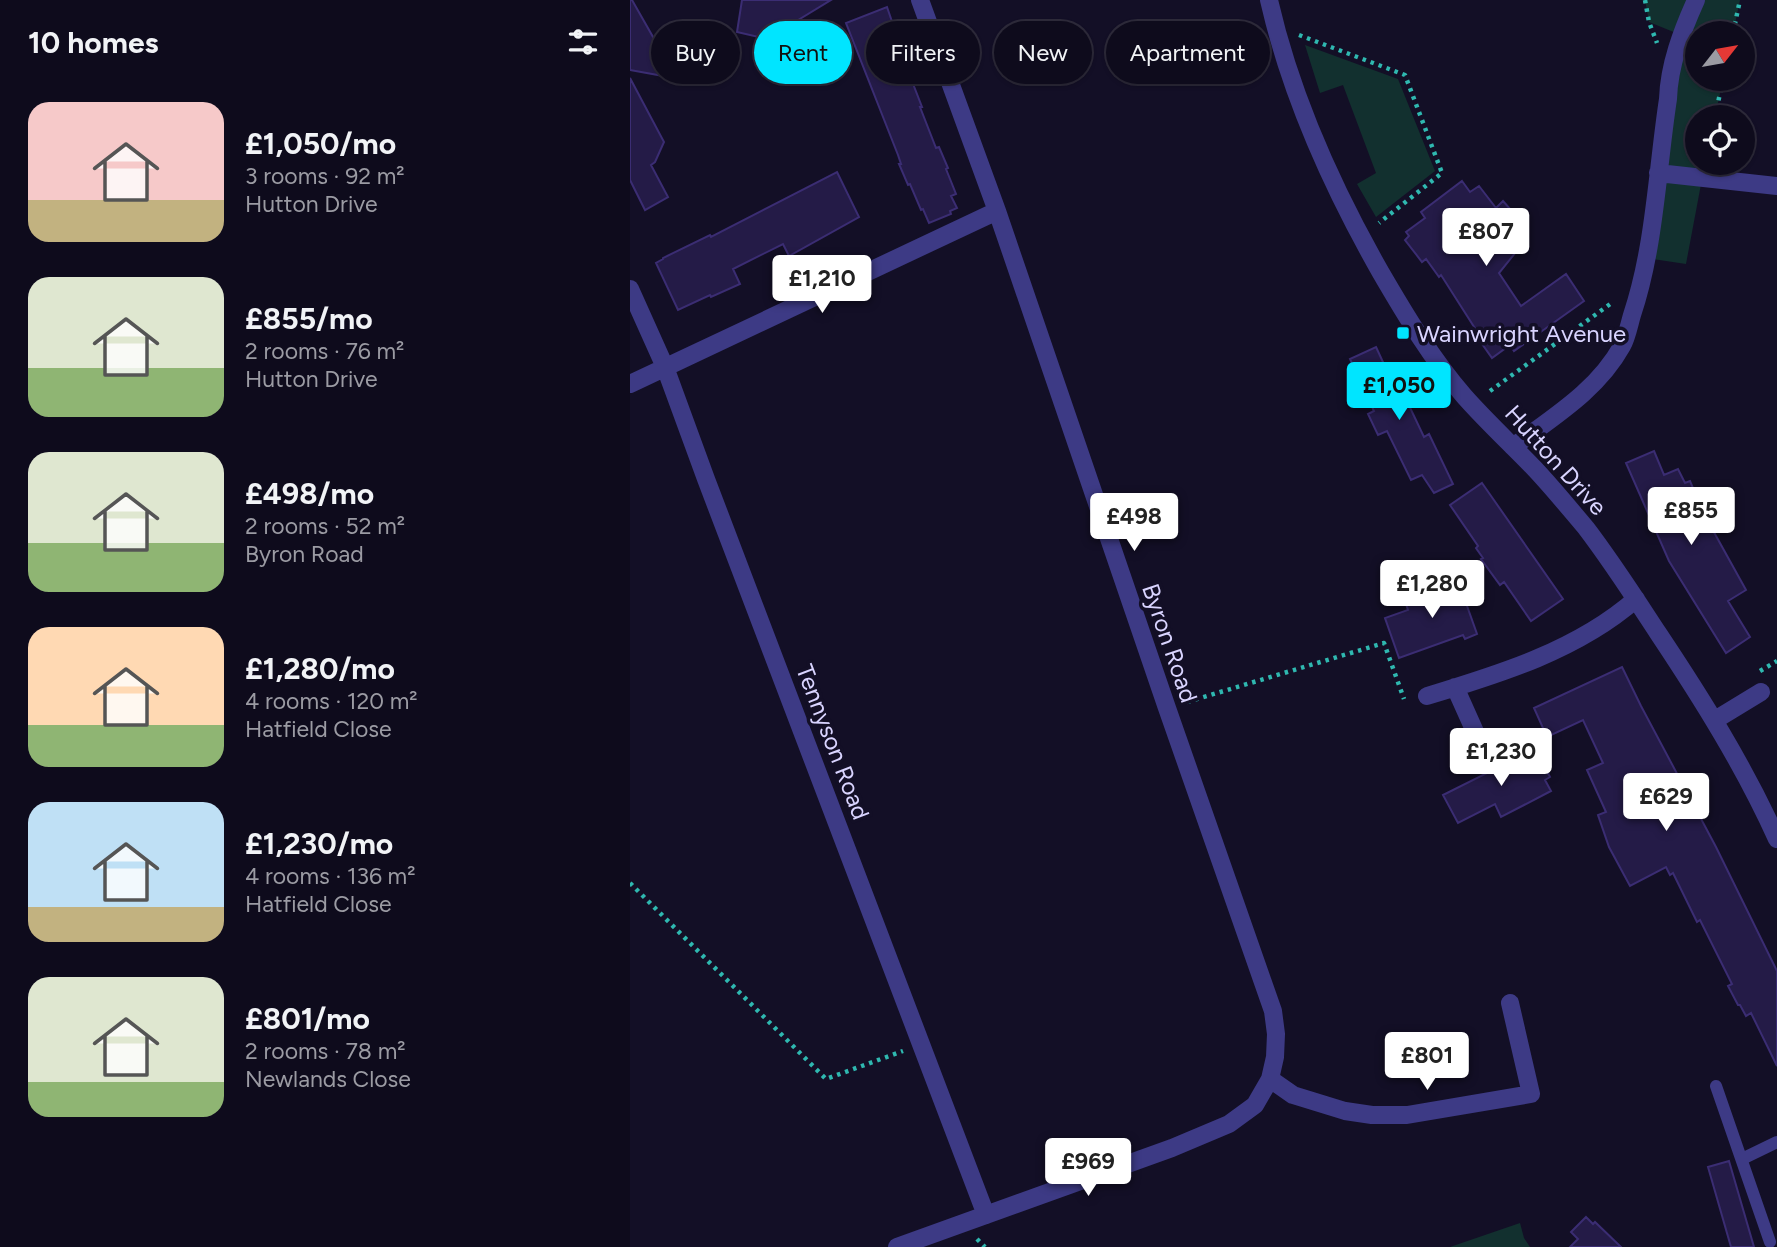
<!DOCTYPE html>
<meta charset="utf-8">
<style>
:root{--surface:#0e0b1c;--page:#1c1929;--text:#f1f3f6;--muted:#9b9ba3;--line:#2e2b3b;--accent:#00e5ff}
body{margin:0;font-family:Figtree,sans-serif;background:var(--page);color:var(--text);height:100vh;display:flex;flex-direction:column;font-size:26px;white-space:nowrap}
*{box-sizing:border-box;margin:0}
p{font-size:23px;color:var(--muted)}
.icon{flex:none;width:38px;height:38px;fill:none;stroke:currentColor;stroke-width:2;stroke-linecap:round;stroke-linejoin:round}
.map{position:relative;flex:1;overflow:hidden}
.sheet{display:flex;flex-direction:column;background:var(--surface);width:630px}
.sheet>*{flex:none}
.hud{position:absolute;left:21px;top:21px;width:665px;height:63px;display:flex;gap:14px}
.needle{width:46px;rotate:59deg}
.buttons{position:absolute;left:1055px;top:21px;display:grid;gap:14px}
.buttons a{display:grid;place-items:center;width:70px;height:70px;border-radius:50%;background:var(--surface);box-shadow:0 2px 5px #0004,0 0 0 2px var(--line);font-size:35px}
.price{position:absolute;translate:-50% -60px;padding:0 16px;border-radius:7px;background:#fff;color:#222;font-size:23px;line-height:46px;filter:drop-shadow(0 2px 4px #0008)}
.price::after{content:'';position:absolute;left:50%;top:42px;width:21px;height:16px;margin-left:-10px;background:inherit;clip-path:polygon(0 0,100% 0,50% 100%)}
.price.current{background:var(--accent);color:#111}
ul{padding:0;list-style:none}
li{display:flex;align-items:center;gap:21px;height:175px;padding:0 28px}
li span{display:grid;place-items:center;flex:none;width:196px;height:140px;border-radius:21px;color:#555}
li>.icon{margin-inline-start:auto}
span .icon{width:84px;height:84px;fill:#fffc;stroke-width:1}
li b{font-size:30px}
h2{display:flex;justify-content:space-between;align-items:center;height:84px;padding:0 28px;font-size:30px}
.pill{padding:0 24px;border-radius:32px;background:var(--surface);box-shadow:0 2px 5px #0004,0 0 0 2px var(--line);font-size:24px;line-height:63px}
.pill.current{background:var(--accent);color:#111}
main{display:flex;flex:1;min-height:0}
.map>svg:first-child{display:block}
.green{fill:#12302f}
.building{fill:#241b47;stroke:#3b2d73;stroke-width:2}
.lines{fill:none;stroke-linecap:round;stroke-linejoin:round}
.path{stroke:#2fb8b0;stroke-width:4.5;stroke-dasharray:3.5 5;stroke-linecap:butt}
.service{stroke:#3d3a85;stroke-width:12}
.minor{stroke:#3d3a85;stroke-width:18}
.poi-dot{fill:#00e5ff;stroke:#130f26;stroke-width:2.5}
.labels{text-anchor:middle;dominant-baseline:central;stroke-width:7;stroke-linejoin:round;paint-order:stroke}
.poi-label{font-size:24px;fill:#d9d4ff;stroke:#130f26;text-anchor:start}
.street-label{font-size:24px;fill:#d9d4ff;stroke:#130f26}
</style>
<main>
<section class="sheet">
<h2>10 homes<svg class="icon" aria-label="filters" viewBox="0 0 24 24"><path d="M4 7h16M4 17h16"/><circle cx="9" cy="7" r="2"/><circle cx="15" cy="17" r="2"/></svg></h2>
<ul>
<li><span style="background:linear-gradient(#f6c9c9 70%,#c2b280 0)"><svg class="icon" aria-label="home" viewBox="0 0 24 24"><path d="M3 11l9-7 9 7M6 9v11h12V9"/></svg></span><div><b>£1,050/mo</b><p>3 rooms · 92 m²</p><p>Hutton Drive</p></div></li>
<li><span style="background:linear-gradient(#dfe7d0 65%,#8fb573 0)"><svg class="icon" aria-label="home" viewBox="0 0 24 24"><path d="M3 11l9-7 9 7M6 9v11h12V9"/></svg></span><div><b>£855/mo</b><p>2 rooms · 76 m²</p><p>Hutton Drive</p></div></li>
<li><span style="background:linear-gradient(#dfe7d0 65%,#8fb573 0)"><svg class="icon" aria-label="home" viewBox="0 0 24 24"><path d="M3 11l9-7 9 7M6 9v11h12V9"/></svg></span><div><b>£498/mo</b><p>2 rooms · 52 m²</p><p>Byron Road</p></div></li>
<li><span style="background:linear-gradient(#ffd9b3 70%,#8fb573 0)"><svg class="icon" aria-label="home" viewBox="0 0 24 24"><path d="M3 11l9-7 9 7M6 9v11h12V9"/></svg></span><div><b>£1,280/mo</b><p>4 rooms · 120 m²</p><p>Hatfield Close</p></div></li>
<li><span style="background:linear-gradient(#bfe0f5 75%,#c2b280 0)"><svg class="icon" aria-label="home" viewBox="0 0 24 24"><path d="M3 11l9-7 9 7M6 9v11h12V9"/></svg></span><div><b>£1,230/mo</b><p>4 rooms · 136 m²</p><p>Hatfield Close</p></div></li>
<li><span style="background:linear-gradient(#dfe7d0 75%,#8fb573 0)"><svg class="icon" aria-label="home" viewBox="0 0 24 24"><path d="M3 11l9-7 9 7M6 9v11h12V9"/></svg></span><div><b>£801/mo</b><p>2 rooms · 78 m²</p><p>Newlands Close</p></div></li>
</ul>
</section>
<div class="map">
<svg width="1147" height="1247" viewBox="0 0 1147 1247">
<rect width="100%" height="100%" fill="#130f26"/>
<path class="green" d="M1015,0H1110L1103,33H1068V79H1093L1085,117H1068V163H1075L1056,264L1016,258L1051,35L1019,22Z
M675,45L768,79L805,171L746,217L727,184L746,173L713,85L690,93Z
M890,1223L894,1238L900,1247H820Z"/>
<path class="building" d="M0,0H2L31,51L55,55L50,79L0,70Z
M112,0H201L137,39L107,32Z
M257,7L270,45H268L292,107H290L306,148L309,147L318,168L316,169L326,194L321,196L327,208L320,211L321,214L299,223L293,209L291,210L280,184L278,185L269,164H271L268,155L216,23Z
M0,78L34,142L25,162L21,165L38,197L15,210L0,180Z
M207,172L229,217L159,256L153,244L103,269L110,284L81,297L80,295L48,310L26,263L33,259V258L80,235L81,237Z
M832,181L840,192L849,186L866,208L873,201L888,218L877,229L894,242L869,273L891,306L936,274L954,301L884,351L880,345L862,358L843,331L846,330L811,275L809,277L796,259L792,262L775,240L779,236L776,232L795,218L791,212Z
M746,347L770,399L775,397L794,437L799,434L823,484L804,493L792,475L781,480L757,431L748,435L738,414L744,411L720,359Z
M1024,451L1034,475L1048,469L1055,483L1060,481L1075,516L1116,590L1098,601L1120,637L1096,653L1039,561L996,463Z
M852,483L933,599L901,621L874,582L870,585L851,559L853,558L846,548L848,546L820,505Z
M826,575L847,634L835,639L833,635L769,658L755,618L778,610L775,601L808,590L806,585Z
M992,667L1011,706L1086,847L1147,971V1066L1121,1013L1116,1016L1110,1005H1108L1098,986L1102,984L1070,920L1067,922L1043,873L1040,875L1036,867L1000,886L979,847L968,815L976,812L957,770L973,763L953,720L917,737L904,708Z
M905,749L920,777L915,780L921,791L871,817L865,804L828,823L813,795Z
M1099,1161L1124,1247H1101L1078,1167Z
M956,1217L963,1224L965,1222L991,1247H940L948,1239L941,1232Z"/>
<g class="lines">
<path class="path" d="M1015,0L1019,22L1027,43
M1103,33L1110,0
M669,35L775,75L812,173L749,223
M1085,117L1093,79
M860,391L983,302
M1130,671L1147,661
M557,702L754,643L774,699
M0,883L196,1079L273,1051
M347,1239L355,1247"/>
<path class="service" d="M1086,1086L1140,1242
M1112,1159L1147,1142"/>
<path class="minor" d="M639,0C661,97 702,187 751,273C776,316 802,359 834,396C856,421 881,444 904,468C922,487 939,508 956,528C982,562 1005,598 1028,633C1072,699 1114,766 1147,839
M1028,173L1147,186
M0,289L35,367L76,479L356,1215
M0,384L367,211
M883,447C923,417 967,391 992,346C997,337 999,325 1002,315C1025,246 1027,171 1038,99C1039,65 1052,31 1066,0
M825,687L846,734
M797,696C870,674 948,650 1006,599
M1085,720L1131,692
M640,1079L663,1095L715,1111L742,1115H777L901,1094L880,1003
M267,1247L542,1148L599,1124L625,1105L640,1079L645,1057L646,1034L643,1011L537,708L367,211L290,0"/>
</g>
<rect class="poi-dot" x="766" y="326" width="14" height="14" rx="3.5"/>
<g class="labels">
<g class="poi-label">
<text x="787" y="333">Wainwright Avenue</text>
</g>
<g class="street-label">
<text transform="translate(926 460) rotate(48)">Hutton Drive</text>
<text transform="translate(540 643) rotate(71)">Byron Road</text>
<text transform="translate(203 742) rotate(69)">Tennyson Road</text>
</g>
</g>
</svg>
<div class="buttons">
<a><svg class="needle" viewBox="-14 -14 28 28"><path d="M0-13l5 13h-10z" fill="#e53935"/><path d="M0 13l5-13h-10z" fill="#9b9ba3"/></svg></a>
<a><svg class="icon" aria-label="locate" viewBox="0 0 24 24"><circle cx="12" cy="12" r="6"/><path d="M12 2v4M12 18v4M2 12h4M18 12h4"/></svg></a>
</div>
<b class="price" style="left:856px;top:268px">£807</b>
<b class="price" style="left:192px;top:315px">£1,210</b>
<b class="price current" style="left:769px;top:422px">£1,050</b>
<b class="price" style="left:1061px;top:547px">£855</b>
<b class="price" style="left:504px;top:553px">£498</b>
<b class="price" style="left:802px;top:620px">£1,280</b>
<b class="price" style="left:871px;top:788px">£1,230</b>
<b class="price" style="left:1036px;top:833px">£629</b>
<b class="price" style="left:797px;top:1092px">£801</b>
<b class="price" style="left:458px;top:1198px">£969</b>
<div class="hud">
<a class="pill">Buy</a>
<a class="pill current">Rent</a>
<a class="pill">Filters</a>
<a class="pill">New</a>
<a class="pill">Apartment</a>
</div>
</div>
</main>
